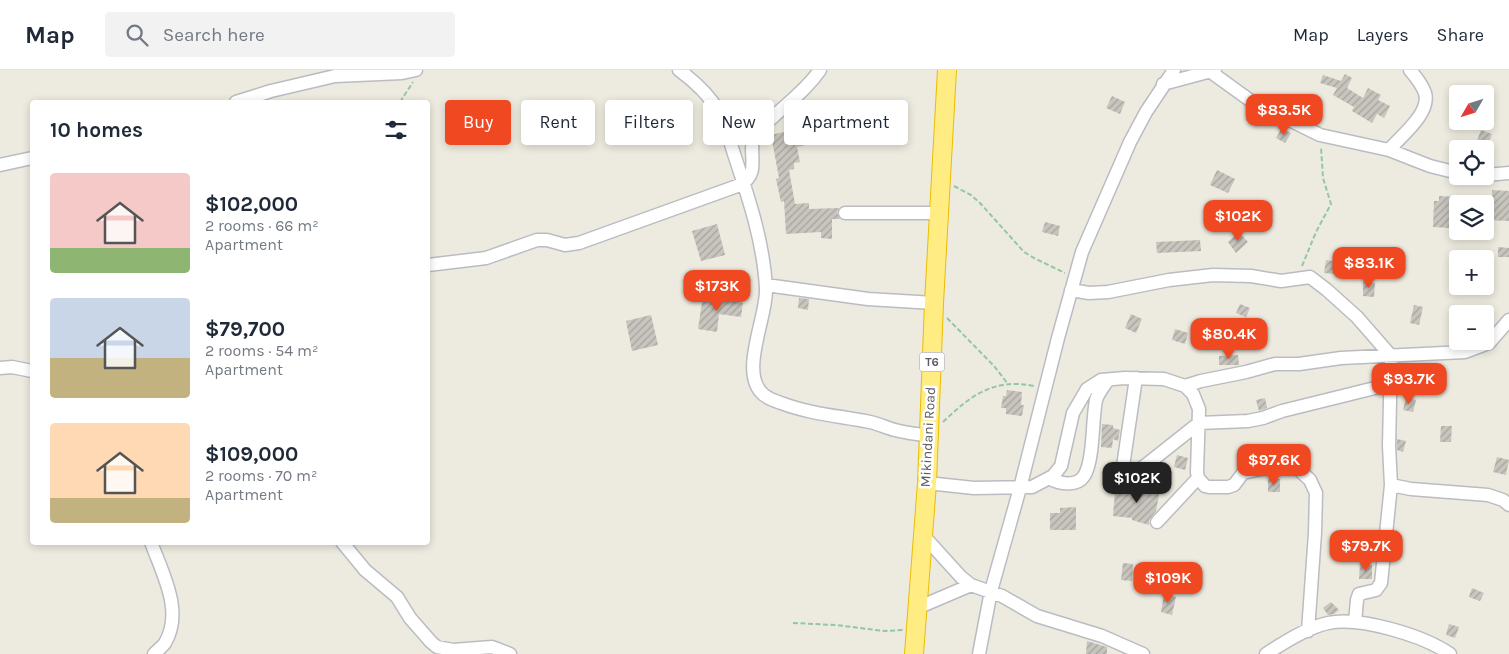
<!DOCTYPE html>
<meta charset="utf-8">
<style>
:root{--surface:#fff;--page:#f2f2f3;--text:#1f2937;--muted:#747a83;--line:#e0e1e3;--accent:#f04922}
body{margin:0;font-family:Karla,sans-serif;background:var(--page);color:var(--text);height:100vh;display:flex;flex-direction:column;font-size:19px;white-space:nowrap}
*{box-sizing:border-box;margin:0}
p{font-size:16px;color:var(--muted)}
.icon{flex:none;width:28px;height:28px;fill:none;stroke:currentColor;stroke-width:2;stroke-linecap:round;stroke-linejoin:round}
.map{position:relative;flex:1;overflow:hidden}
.panel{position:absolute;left:30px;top:30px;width:400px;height:445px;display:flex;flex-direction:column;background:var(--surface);border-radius:5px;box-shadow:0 2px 8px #0003}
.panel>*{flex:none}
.top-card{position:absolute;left:445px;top:30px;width:475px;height:45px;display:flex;gap:10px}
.needle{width:32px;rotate:231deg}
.fabs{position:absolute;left:1449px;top:15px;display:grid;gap:10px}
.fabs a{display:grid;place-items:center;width:45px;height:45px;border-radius:5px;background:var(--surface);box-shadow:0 2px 8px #0003;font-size:25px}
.price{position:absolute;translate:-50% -42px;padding:0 11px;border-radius:10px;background:var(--accent);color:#fff;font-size:16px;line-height:32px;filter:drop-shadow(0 1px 2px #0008)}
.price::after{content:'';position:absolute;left:50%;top:30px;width:15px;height:11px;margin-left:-8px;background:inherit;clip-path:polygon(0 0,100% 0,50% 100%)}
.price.active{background:#222;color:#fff}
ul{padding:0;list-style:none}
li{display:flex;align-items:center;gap:15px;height:125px;padding:0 20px}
li span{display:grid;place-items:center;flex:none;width:140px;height:100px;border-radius:5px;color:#555}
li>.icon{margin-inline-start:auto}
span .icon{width:60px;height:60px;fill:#fffc;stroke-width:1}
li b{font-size:21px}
h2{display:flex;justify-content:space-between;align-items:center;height:60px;padding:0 20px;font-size:21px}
.chip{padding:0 18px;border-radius:5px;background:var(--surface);box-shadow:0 2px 8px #0003;font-size:18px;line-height:45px}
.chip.active{background:var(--accent);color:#fff}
header{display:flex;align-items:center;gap:30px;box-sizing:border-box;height:70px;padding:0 25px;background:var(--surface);border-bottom:1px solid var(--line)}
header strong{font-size:24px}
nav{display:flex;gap:28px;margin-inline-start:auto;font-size:18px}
.search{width:350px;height:45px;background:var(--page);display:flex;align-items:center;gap:12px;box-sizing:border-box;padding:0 18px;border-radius:5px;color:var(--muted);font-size:19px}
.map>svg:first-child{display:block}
.building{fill:url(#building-hatch)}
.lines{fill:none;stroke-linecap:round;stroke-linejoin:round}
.minor-casing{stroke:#babcc2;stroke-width:15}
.highway-casing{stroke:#ecbc00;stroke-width:20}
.path{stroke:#93c6a8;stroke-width:2;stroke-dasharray:5 2.5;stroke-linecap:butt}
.minor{stroke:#fff;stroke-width:12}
.highway{stroke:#ffed84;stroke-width:18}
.labels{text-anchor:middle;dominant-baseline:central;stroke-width:5;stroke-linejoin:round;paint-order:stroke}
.shield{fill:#fff;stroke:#8a8c90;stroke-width:1}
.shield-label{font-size:12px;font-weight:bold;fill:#585b61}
.street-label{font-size:14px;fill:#585b61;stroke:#fff}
</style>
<header>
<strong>Map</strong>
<div class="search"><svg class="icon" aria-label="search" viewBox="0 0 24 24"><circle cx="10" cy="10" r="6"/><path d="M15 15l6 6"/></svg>Search here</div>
<nav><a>Map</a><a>Layers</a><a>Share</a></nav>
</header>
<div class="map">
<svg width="1509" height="584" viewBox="0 0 1509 584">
<defs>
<pattern id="building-hatch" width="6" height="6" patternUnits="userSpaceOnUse" patternTransform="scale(1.25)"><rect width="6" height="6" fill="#c7c5bd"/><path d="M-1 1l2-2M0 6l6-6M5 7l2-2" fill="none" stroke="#a4a39d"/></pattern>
</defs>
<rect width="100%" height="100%" fill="#edebdf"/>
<path class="building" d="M1345,4L1352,8L1347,18L1363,28L1368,18L1381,25L1378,30L1390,36L1384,48L1377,44L1372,53L1352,41L1354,37L1333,25L1337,18L1320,13L1323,5L1341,11Z
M1112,26L1125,32L1120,44L1106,38Z
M811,50L817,72L797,77L800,92L794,93V99L789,100L795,134L809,133V139L839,138L837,143L840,149H832V169L821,168V162L786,164L784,131L781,132L776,109L779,108L771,65L792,60L790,56Z
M1282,58L1291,63L1285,73L1276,68Z
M1481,60L1492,64L1486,80L1475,76Z
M1217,100L1235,109L1228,123L1210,115Z
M1492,120L1509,121V151L1485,150V132H1492Z
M1439,126L1458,127V141H1455V143H1451L1450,158L1433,157L1434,131H1439Z
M1045,152L1060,156L1058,166L1042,162Z
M717,154L725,185L701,191L692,161Z
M1239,162L1248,172L1236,183L1228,172Z
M1200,170L1201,181L1157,183L1156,172Z
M1498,177L1509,178V187H1498Z
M1326,190L1337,192L1335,204L1324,203Z
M1363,212L1375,213L1374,227L1363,226Z
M703,226L743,233L741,247L719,244L717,262L698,259Z
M799,228L809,229L808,240L798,238Z
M1240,234L1250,238L1246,247L1236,243Z
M1414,235L1423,237L1419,255L1410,253Z
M1131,244L1142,249L1136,263L1125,258Z
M651,245L658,275L632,281L626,251Z
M1175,259L1188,263L1185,274L1172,270Z
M1238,285L1239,295H1219V286Z
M1007,320L1022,322L1021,335H1024L1022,346L1006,344V338H1001L1003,326H1006Z
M1406,327L1416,330L1413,342L1403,340Z
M1265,328L1267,338L1259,341L1256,330Z
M1102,354L1113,355V358L1120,360L1118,371L1113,369L1112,378L1101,377Z
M1441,356H1452L1451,372H1440Z
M1397,369L1406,371L1403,382L1397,380Z
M1177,385L1188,388L1185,400L1174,397Z
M1497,387L1509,390L1506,405L1493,402Z
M1268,409H1280V422H1268Z
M1150,413L1161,415L1156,441L1149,450V455L1132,450V448L1113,446L1115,420L1128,421L1129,419L1148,421Z
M1076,437V460H1050V443H1060V438Z
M1123,493L1133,494L1132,511L1121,510Z
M1360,494L1372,495V509H1359Z
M1472,518L1484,523L1480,531L1469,527Z
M1164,524L1176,527L1172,545L1161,542Z
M1331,532L1339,540L1334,544L1328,545L1323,538Z
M1449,554L1459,557L1455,568L1446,565Z
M1087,571L1107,577V584H1086Z"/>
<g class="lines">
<g class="minor-casing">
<path id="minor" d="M679,0C694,11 708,24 718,40C726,54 730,72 735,87C749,129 764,174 766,219C767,248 738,304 764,325C769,329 775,331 781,333C810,344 840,346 870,352C879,354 887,358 895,360C906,363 918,364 929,366
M1208,0L1251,31L1320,65L1389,80L1430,96L1458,103
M1163,14L1215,0
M236,32L271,21L335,6L402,3L416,0
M1389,80C1401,66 1431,43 1425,23C1422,14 1416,7 1410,0
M0,95L32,88
M1485,105L1509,103
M845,143H940
M428,195L486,188L537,170H547L565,175L579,173L740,115C763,102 745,81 756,63C760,57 768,52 773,47C789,32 807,19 820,0
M766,215L868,229L934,233
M1071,220L1089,223L1108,222L1169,210L1213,205L1251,206L1281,211L1310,207L1327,220L1357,247L1391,286L1389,376L1391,415L1381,513L1376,520L1359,524L1357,530L1355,552
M0,298L12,297L32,301
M1136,308L1122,403L1126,408L1146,395L1199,353L1248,351L1263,348L1282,341L1391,314
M1185,316L1201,311L1246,302L1275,294H1299L1341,288L1465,282L1489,273L1509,250
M1049,408C1059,414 1077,417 1084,406C1094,391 1092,349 1096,330C1098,323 1104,316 1108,310
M927,413L974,418L1032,417L1053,406L1061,396L1073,343L1087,319L1101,310L1125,308L1164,309L1185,316L1193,324L1199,339L1197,402L1198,408L1205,416L1209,417H1228L1234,415L1243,403L1284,394L1295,396L1310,410L1316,423L1315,463L1308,561
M1391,415L1411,419L1488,425L1503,430L1509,435
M1157,452L1198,408
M922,464L961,507L971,515L1002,526L1037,546L1102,566L1143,584
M151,472C162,503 184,541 165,573C162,577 158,580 154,584
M342,472L365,500L397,527L410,548L431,572L437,577L453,580L492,577L510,584
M917,538L971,515
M979,584L991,521L1020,418L1058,268L1082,182L1130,72L1146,42L1174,0
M1266,584C1283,573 1308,557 1328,553C1360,546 1424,566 1450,584"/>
</g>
<g class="highway-casing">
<path id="highway" d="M914,584L927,413L934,233L947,0"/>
</g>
<path class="path" d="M400,32L413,12
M954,116L971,125L980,133L1024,182L1034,188L1065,203
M1302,196L1316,162L1331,134L1323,108L1321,77
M947,248L994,296L1008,314
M943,352C971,325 994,308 1034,316
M793,553L836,555L884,561L903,560"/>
<use href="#minor" class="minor"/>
<use href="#highway" class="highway"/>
</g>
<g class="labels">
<rect class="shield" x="919.5" y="282.5" width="25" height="19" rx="4"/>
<g class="shield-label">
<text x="932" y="292">T6</text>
</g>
<g class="street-label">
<text transform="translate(928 367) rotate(-87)">Mikindani Road</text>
</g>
</g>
</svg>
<div class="fabs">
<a><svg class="needle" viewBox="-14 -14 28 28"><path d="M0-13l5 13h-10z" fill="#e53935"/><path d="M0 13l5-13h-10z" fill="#747a83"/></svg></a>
<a><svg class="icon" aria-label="locate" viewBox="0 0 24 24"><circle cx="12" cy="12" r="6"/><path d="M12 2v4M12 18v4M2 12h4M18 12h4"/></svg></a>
<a><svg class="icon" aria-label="layers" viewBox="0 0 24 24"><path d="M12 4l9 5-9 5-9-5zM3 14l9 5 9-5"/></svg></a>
<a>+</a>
<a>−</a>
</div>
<b class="price" style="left:1284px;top:66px">$83.5K</b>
<b class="price" style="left:1238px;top:172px">$102K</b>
<b class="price" style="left:1369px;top:219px">$83.1K</b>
<b class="price" style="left:717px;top:242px">$173K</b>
<b class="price" style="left:1229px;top:290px">$80.4K</b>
<b class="price" style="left:1409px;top:335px">$93.7K</b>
<b class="price" style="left:1274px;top:416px">$97.6K</b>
<b class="price active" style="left:1137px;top:434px">$102K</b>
<b class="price" style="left:1366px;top:502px">$79.7K</b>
<b class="price" style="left:1168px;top:534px">$109K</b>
<div class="top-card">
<a class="chip active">Buy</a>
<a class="chip">Rent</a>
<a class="chip">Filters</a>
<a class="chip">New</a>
<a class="chip">Apartment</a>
</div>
<section class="panel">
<h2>10 homes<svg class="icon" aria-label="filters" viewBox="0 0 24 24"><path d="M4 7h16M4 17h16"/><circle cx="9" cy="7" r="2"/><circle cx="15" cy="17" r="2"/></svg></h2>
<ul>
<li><span style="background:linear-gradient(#f6c9c9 75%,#8fb573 0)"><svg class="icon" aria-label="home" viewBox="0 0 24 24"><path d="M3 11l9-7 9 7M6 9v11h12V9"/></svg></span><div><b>$102,000</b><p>2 rooms · 66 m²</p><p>Apartment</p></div></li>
<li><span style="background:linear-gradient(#c9d6e8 60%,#c2b280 0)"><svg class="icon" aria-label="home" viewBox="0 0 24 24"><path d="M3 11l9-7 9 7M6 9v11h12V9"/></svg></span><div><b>$79,700</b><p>2 rooms · 54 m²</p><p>Apartment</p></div></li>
<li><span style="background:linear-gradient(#ffd9b3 75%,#c2b280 0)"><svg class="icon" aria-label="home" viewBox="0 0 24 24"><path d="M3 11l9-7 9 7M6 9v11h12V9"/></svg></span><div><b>$109,000</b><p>2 rooms · 70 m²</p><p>Apartment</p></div></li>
</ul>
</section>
</div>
